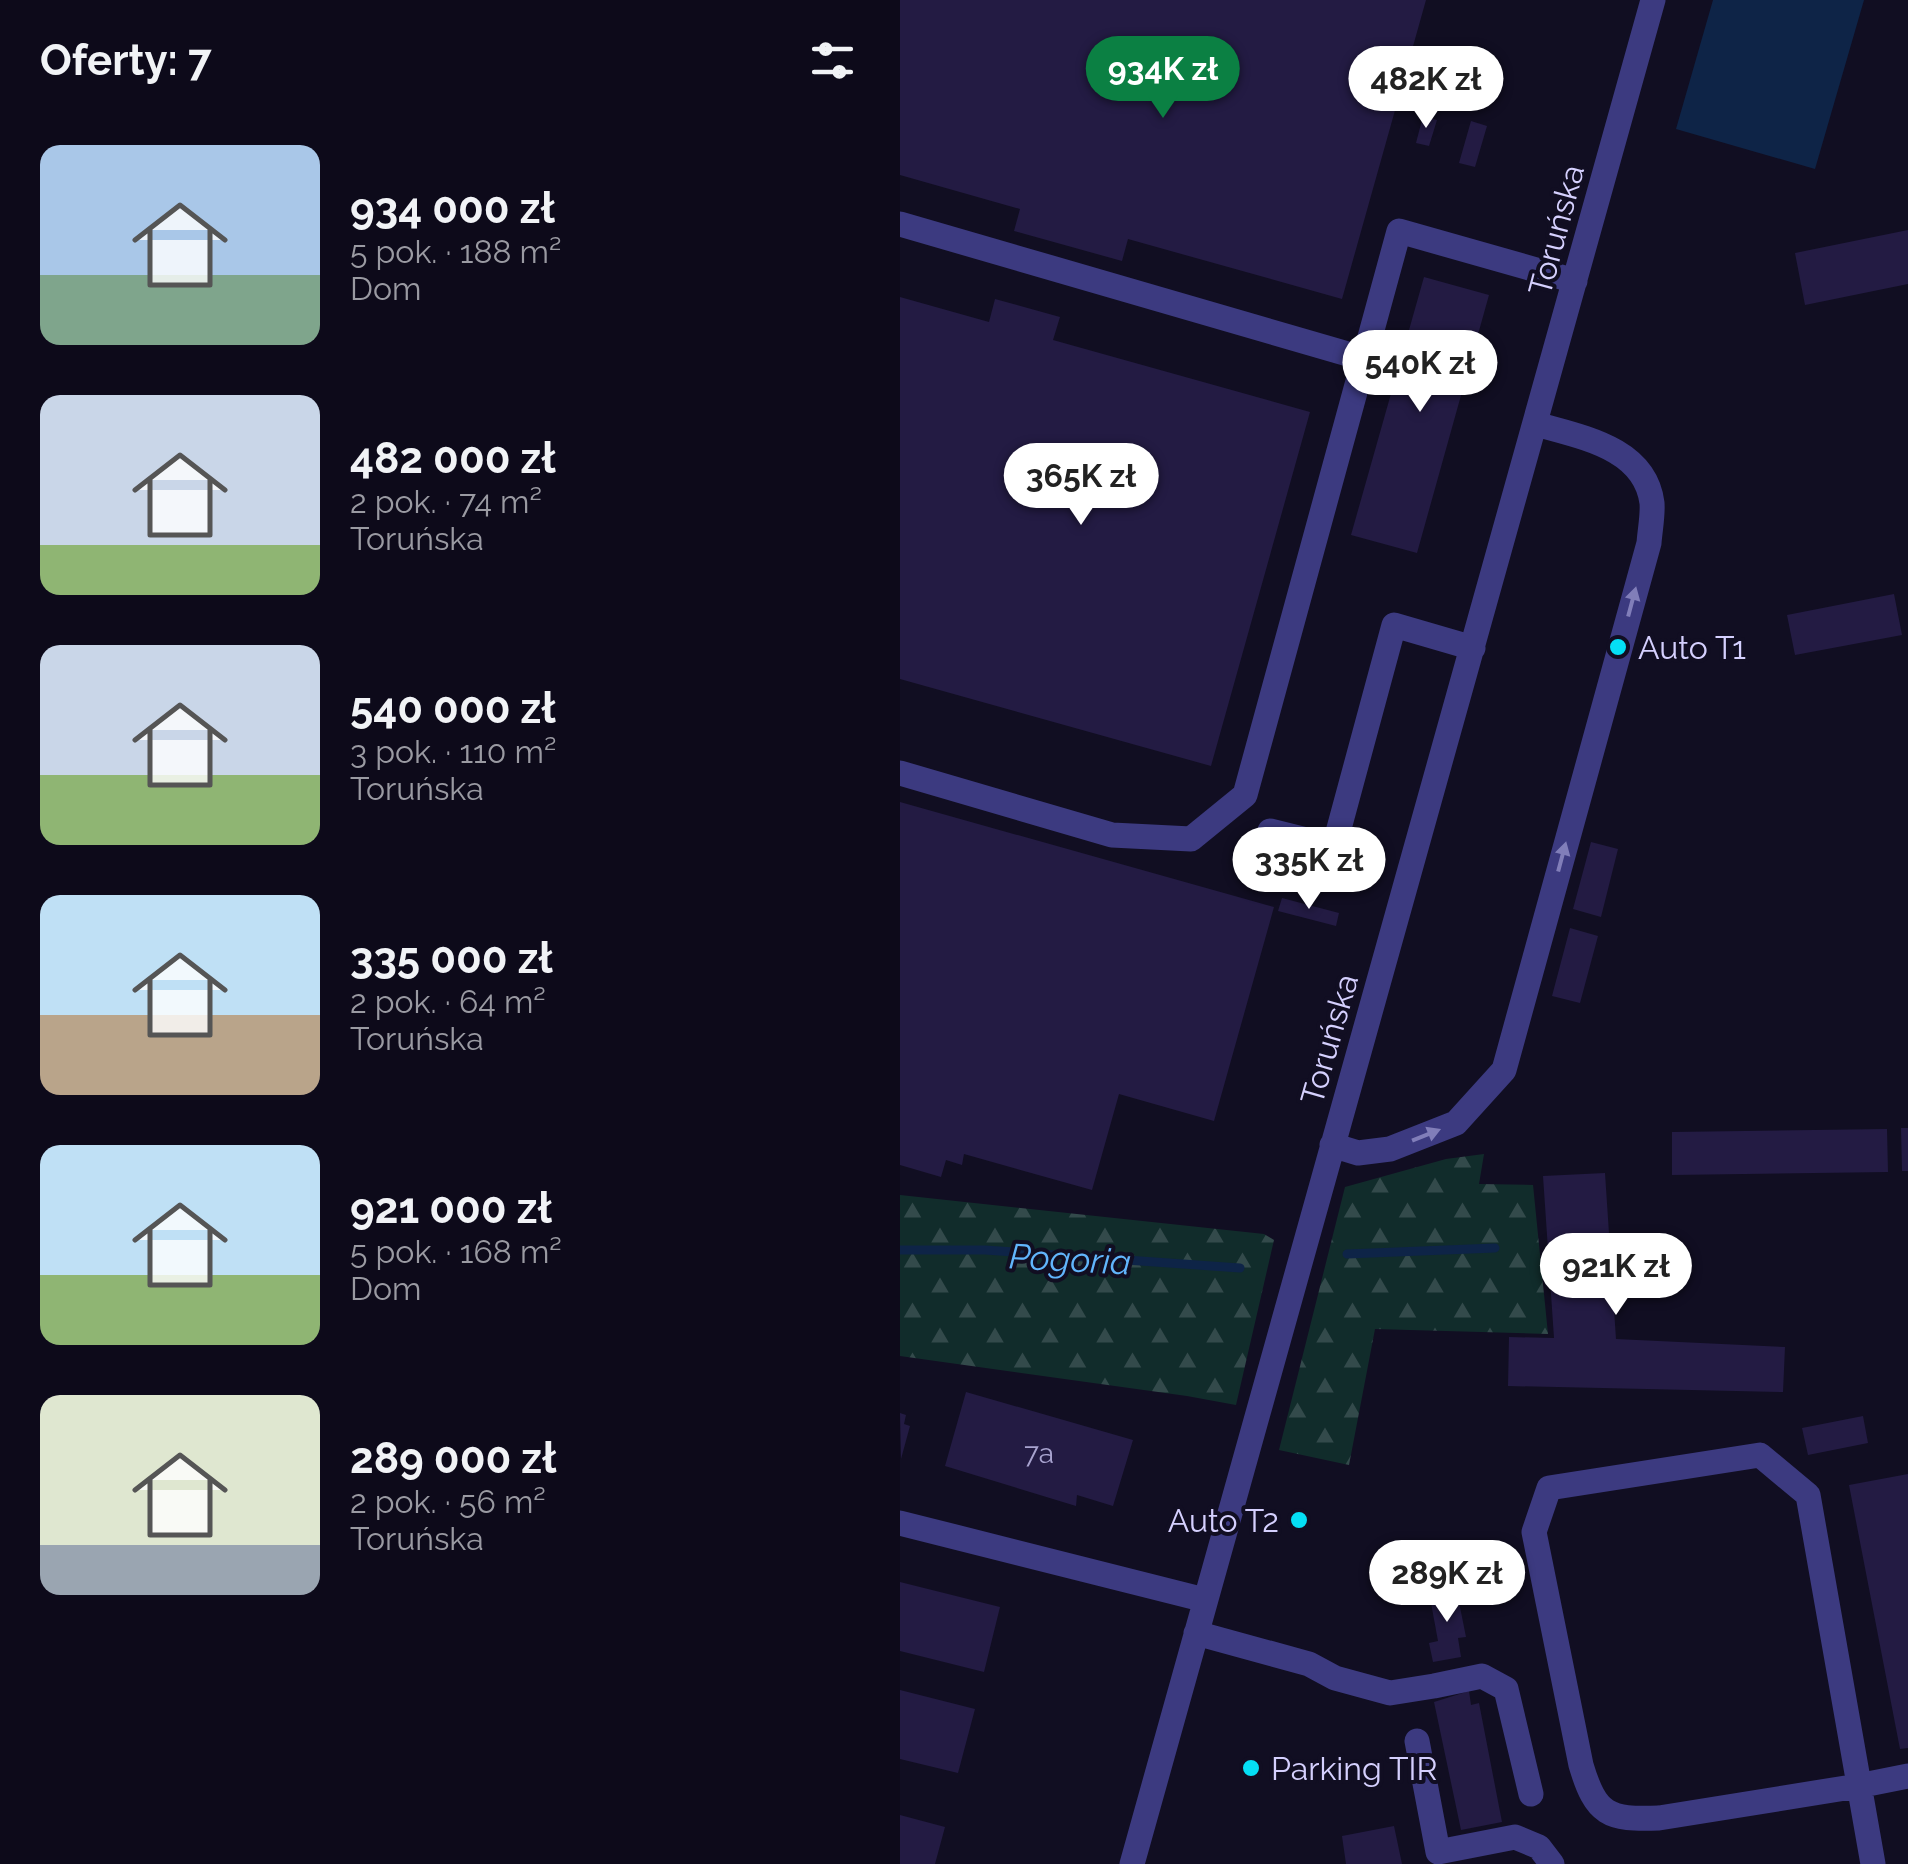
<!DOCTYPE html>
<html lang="pl">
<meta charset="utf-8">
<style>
:root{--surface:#0d0a1a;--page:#161323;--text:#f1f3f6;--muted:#9a9aa2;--accent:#0b8043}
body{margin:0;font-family:Raleway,sans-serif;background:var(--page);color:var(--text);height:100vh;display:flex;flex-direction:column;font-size:38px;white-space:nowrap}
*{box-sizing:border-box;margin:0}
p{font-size:32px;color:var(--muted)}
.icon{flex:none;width:55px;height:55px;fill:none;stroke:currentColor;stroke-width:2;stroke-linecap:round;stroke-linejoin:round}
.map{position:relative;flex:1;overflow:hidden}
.drawer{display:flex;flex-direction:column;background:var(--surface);width:900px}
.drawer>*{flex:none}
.price{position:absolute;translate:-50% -85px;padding:0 22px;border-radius:35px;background:#fff;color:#222;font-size:32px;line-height:65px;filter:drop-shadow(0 2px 5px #0008)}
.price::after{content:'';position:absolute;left:50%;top:60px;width:30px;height:22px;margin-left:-15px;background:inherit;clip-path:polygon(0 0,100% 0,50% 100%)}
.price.current{background:var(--accent);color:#fff}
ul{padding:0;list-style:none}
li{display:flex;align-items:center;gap:30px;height:250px;padding:0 40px}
li span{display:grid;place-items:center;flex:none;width:280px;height:200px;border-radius:20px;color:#555}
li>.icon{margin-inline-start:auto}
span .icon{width:120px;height:120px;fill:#fffc;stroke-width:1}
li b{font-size:42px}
h2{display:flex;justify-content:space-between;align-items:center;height:120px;padding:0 40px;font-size:42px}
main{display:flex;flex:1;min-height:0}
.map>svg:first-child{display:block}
.forest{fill:url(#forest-firs)}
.water{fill:#0e2447}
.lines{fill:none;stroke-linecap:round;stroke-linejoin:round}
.stream{stroke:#0e2447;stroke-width:9}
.building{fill:#231b43}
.minor{stroke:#3c3a80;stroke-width:25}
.oneway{fill:#817eb9}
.poi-dot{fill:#05dff5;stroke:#110e22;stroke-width:4}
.labels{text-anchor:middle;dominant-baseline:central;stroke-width:8;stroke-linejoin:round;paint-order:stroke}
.number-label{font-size:28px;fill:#a8a3cf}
.street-label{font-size:32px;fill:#d5d0fe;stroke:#110e22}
.poi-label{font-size:32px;fill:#d5d0fe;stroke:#110e22;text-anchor:start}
.water-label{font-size:35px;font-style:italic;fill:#61b5fc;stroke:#110e22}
</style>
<main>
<section class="drawer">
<h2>Oferty: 7<svg class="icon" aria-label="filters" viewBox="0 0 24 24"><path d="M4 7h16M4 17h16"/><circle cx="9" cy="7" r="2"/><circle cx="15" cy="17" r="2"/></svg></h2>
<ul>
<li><span style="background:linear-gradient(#a9c7e8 65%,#7fa58c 0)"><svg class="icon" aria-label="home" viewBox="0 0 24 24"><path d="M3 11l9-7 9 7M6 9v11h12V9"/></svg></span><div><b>934 000 zł</b><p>5 pok. · 188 m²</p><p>Dom</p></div></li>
<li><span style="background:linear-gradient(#c9d6e8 75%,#8fb573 0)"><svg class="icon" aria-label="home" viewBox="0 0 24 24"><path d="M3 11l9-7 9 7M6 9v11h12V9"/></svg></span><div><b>482 000 zł</b><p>2 pok. · 74 m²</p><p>Toruńska</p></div></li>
<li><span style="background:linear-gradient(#c9d6e8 65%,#8fb573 0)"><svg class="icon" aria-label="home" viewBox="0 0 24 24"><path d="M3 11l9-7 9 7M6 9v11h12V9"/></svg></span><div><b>540 000 zł</b><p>3 pok. · 110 m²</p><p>Toruńska</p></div></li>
<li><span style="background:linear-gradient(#bfe0f5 60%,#b9a48a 0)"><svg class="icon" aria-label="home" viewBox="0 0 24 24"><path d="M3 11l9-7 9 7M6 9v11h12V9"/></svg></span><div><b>335 000 zł</b><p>2 pok. · 64 m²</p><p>Toruńska</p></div></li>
<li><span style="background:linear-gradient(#bfe0f5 65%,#8fb573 0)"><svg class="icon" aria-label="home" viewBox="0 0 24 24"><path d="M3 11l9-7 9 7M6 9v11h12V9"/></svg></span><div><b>921 000 zł</b><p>5 pok. · 168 m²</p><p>Dom</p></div></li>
<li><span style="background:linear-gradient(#dfe7d0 75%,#9aa5b1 0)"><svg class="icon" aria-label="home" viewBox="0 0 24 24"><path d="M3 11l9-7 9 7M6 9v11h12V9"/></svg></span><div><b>289 000 zł</b><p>2 pok. · 56 m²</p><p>Toruńska</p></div></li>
</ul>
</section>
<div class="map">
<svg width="1008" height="1864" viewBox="0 0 1008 1864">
<defs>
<pattern id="forest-firs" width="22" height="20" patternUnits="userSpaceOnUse" patternTransform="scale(2.5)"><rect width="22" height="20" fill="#112c2b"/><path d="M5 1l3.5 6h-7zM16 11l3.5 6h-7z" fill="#334a4b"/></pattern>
</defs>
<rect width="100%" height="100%" fill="#110e22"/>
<path class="forest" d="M584,1154L579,1184L633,1185L648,1334L475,1329L449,1465L379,1450L445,1187L546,1159Z
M0,1195L364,1234L374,1240L336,1405L287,1396L0,1356Z"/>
<path class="water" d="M813,0H964L915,169L776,129Z"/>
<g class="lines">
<path class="stream" d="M0,1250H85L340,1268
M447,1254L595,1248"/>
</g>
<path class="building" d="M0,0H526L442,299L228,239L222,261L114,231L120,209L0,175Z
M523,116L537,120L529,146L516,143Z
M571,121L587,126L575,167L559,163Z
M1008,230V284L905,305L895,253Z
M524,277L589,295L517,553L451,535Z
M0,297L89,322L95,299L160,317L153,340L410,412L311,766L0,679Z
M994,594L1002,635L895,655L887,615Z
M0,802L374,907L314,1121L219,1094L192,1190L64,1154L62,1165L46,1160L41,1177L0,1165Z
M691,842L718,849L701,917L673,909Z
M382,898L439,913L436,926L378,911Z
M670,928L698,936L680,1003L652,996Z
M1001,1128H1008V1171H1002Z
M987,1129L988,1172L772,1175V1132Z
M705,1173L716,1339L885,1347L883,1392L608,1386L609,1337L654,1338L643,1176Z
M66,1392L233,1440L213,1506L177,1495L176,1506L45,1466Z
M0,1413L6,1415L4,1424L10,1426L1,1459Z
M963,1416L968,1443L908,1455L902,1428Z
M1008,1474V1748L1000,1749L949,1485Z
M0,1582L100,1607L84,1672L0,1651Z
M556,1587L566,1637L558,1638L561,1657L533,1662L529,1643L538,1641L529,1592Z
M0,1690L75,1709L58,1773L0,1759Z
M569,1691L571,1705L579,1703L602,1822L561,1830L534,1702Z
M0,1815L45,1827L35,1864H0Z
M494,1826L502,1864H446L442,1836Z"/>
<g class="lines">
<path class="minor" d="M0,224L465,359
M0,773L212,835L291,839L345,795L499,231L675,281
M370,831L434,847L494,625L573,648
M432,1145L458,1153L490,1149L556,1123L604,1070L749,543C750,530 753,515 752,503C745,447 680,437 636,424
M0,1523L305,1600
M296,1633L409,1664L435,1678L490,1693L534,1686L582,1676L606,1689L631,1794
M517,1741L538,1852L615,1837L639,1847L652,1864
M232,1864L753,0
M973,1864L908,1495L860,1455L649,1488L634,1532L681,1765C696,1815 708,1820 759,1818L958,1786L1008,1776"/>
</g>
<defs><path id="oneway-solid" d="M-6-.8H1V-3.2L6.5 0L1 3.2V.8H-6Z" transform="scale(2.5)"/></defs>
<g class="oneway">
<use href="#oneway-solid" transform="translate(732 602) rotate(-75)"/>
<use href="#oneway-solid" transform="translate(662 857) rotate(-75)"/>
<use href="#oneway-solid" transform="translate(526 1135) rotate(-22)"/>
</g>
<g class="poi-dot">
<circle cx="718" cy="647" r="10"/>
<circle cx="399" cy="1520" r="10"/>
<circle cx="351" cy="1768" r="10"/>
</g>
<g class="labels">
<g class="number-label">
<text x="139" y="1453">7a</text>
</g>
<g class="street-label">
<text transform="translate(656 230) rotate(-75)">Toruńska</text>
<text transform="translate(429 1039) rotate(-74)">Toruńska</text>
</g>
<g class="poi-label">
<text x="738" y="647">Auto T1</text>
<text x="379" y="1520" text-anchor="end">Auto T2</text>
<text x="371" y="1768">Parking TIR</text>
</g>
<g class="water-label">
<text transform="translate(170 1259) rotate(3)">Pogoria</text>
</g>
</g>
</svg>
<b class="price current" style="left:263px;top:121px">934K zł</b>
<b class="price" style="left:526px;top:131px">482K zł</b>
<b class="price" style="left:520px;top:415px">540K zł</b>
<b class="price" style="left:181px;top:528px">365K zł</b>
<b class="price" style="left:409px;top:912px">335K zł</b>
<b class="price" style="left:716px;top:1318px">921K zł</b>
<b class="price" style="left:547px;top:1625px">289K zł</b>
</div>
</main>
